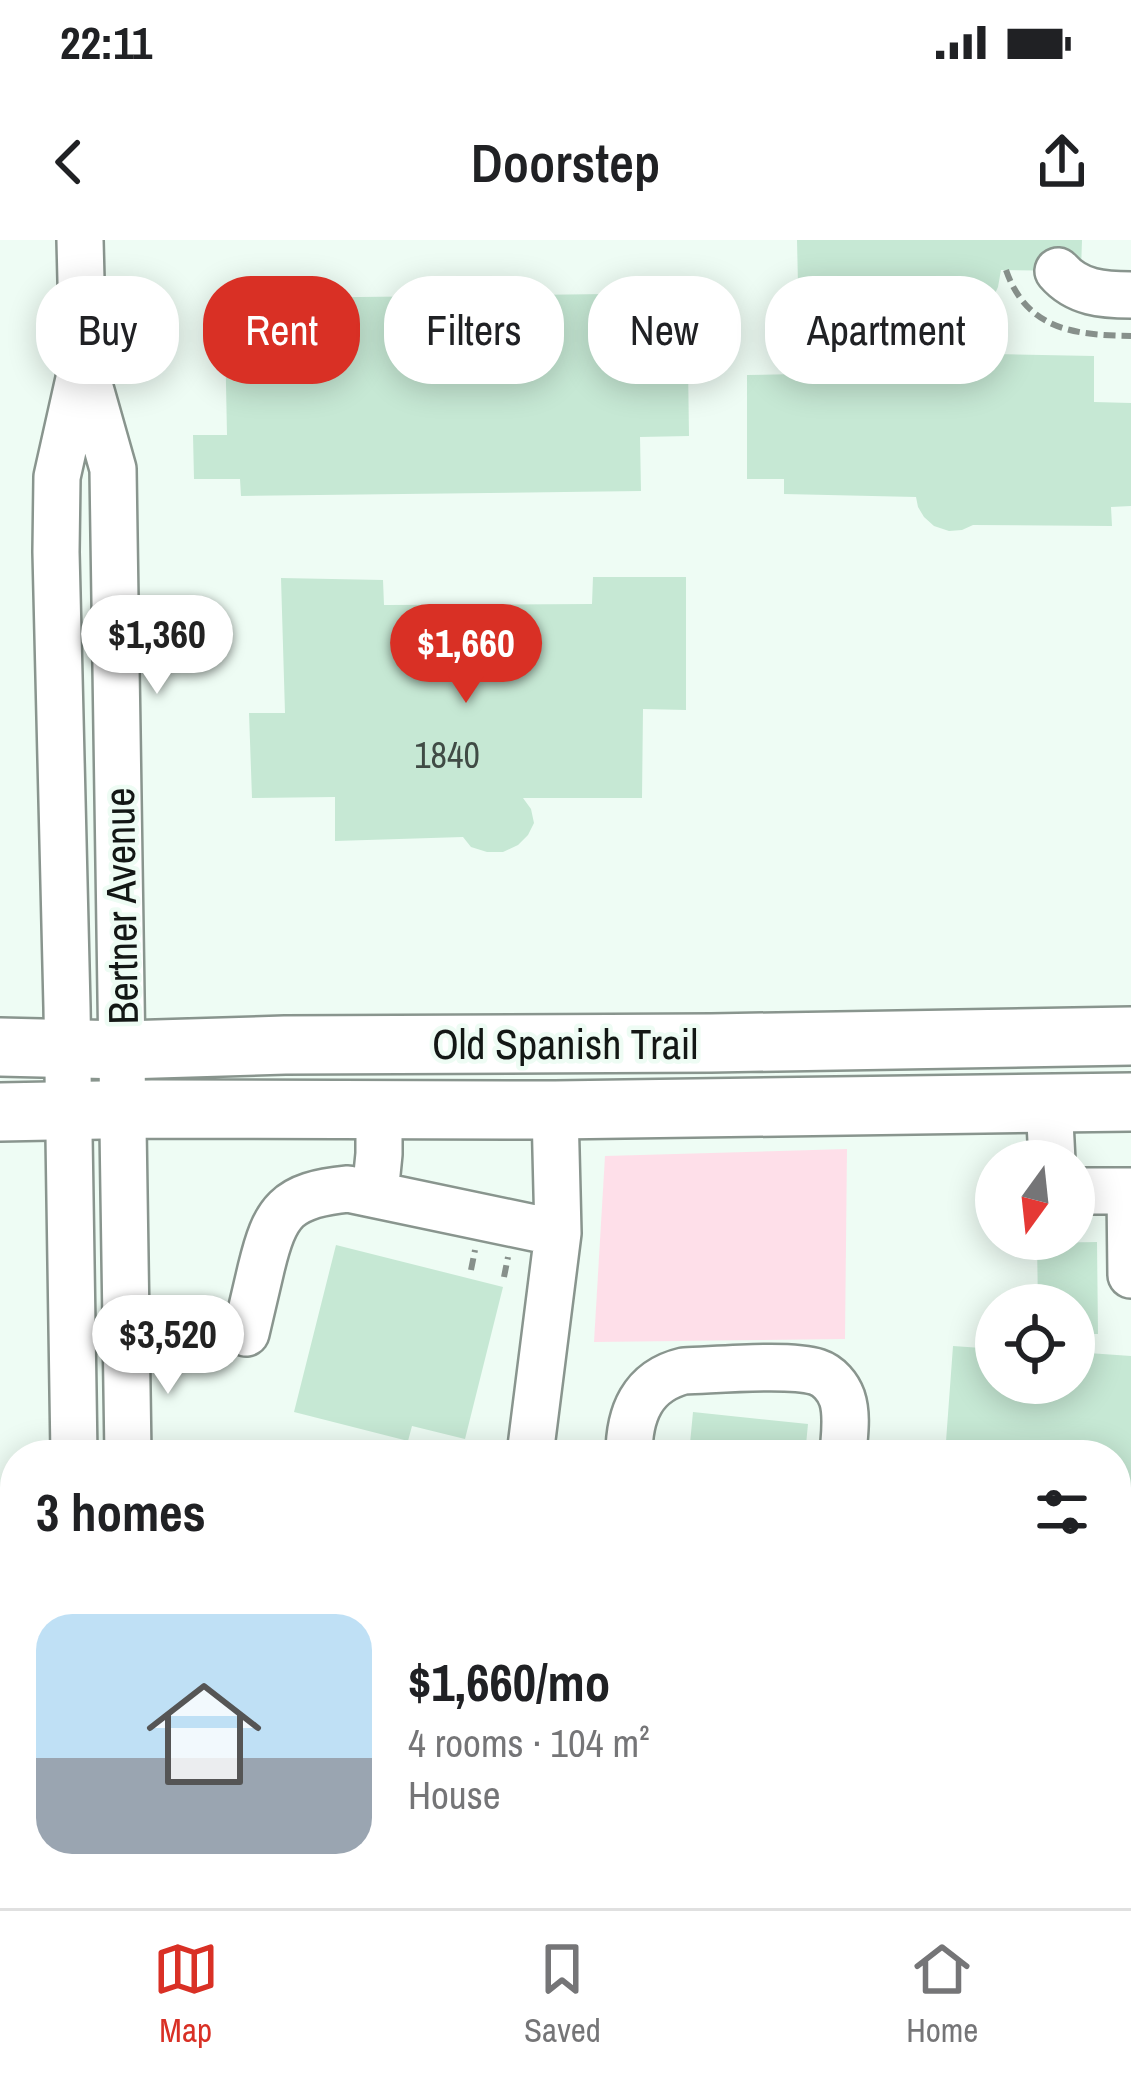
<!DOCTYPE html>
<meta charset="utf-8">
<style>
:root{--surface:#fff;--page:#f2f2f2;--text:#202124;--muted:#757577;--line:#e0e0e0;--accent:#d93025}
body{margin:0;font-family:"Archivo Narrow",sans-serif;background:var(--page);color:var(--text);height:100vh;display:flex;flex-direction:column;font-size:45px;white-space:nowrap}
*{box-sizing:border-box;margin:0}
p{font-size:39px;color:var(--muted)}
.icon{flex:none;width:66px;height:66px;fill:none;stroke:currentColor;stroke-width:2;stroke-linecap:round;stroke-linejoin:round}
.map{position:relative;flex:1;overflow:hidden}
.drawer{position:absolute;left:0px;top:1200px;width:1131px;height:468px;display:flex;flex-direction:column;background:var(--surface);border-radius:48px 48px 0 0;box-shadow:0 6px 30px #0003}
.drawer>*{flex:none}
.hud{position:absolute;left:36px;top:36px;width:1059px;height:108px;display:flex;gap:24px}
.needle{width:78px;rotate:195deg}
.controls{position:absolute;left:975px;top:900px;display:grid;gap:24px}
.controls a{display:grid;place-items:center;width:120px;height:120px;border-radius:50%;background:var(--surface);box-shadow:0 6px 30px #0003;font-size:60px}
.price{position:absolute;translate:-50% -102px;padding:0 27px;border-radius:42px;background:#fff;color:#222;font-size:39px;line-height:78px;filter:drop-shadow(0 3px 6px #0008)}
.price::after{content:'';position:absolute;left:50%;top:72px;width:36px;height:27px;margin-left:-18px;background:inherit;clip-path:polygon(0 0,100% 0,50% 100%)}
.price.on{background:var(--accent);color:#fff}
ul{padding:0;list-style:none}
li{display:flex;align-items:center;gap:36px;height:300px;padding:0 36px}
li span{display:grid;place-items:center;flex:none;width:336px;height:240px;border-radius:36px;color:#555}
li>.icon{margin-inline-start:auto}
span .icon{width:144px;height:144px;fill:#fffc;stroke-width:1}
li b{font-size:51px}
h2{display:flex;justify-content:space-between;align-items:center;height:144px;padding:0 36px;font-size:51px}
.pill{padding:0 42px;border-radius:48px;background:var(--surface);box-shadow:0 6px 30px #0003;font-size:42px;line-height:108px}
.pill.on{background:var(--accent);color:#fff}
.status{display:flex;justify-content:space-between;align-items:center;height:84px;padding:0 60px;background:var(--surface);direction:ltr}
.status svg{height:33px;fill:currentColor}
header{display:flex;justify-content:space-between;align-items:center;height:156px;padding:0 36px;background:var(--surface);font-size:54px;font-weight:600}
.tabs{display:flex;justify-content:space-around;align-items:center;height:168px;border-top:3px solid var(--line);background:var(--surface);font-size:33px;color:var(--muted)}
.tabs a{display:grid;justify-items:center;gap:6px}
.tabs .on{color:var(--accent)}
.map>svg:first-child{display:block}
.green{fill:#fedfe9}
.building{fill:#c6e8d4}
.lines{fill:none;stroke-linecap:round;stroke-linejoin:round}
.minor-casing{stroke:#89958e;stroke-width:50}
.major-casing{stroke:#89958e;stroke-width:62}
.path{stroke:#87908b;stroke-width:6;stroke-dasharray:12 6;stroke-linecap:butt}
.minor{stroke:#fff;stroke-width:45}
.major{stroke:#fff;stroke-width:57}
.labels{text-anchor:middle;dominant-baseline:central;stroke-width:9;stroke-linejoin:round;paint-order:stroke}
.number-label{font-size:36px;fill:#404b45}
.street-label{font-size:42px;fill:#131715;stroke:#eefcf4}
</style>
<div class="status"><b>22:11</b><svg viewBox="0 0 49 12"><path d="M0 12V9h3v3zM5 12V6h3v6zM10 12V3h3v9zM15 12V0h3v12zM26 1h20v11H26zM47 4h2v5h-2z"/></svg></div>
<header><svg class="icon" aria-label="back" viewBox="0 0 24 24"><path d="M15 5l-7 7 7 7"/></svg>Doorstep<svg class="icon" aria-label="share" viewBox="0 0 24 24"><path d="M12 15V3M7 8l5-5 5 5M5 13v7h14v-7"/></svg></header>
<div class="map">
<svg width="1131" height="1668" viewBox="0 0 1131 1668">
<rect width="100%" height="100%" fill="#eefcf4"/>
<path class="green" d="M847,909L845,1099L594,1102L605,916Z"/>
<path class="building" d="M797,0H1082L1081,31L1001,30L998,47L980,86L989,96L990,107L997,114L1094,116V162L1131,163V266L1111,267L1112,286L973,285L962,290L949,291L934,286L924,277L918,267L916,257L784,254V239H747V135L800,134Z
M687,53L689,196L640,197L641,251L241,256L240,239H194L193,195H227L225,94H273V58Z
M593,337H686V470L643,469L642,558H523L531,569L534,583L528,595L518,605L503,612H487L471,607L463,597L335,601V557L252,558L249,473H285L281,338L383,340L384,365L592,364Z
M1097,1002L1098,1094H1074V1065H1038L1037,1003Z
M336,1005L503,1047L465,1199L412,1186L408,1201L294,1172Z
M953,1106L996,1109V1143H1074V1112L1131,1116V1424L1116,1419V1215H945Z
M693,1172L808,1184L805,1215L689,1214Z
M0,1392L15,1400V1593L0,1592Z"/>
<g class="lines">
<g class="minor-casing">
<path id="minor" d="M1058,31C1077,53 1103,55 1131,55
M85,130L113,229L128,1215
M1049,862L1052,921
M1074,951H1130L1131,1035
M375,954L379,914V871
M246,1093C251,1071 256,1050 261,1029C275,971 286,955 348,949L558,993
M74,1215L67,767L56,312L57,237L83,121L80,0
M530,1215L558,993L555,870
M629,1215C629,1174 642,1141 684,1131C716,1130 790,1123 817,1132C829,1136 838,1147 842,1158C848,1176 844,1197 843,1215
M0,1326L15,1330
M1116,1454L1131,1459
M0,1638H15
M80,1653L81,1668
M134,1653V1668
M536,1653L590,1668
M750,1653L763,1658L764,1668
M316,1668L320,1653
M856,1668L861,1653
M929,1668L933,1653"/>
</g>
<g class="major-casing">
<path id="major" d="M0,807L124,810L285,805L711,803L1131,796
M0,872L152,869L555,870L1131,862"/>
</g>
<path class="path" d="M1006,30C1027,90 1074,95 1131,96
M471,1030L475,1010
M504,1037L508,1017"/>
<use href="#minor" class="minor"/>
<use href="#major" class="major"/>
</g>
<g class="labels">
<g class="number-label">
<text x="447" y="515">1840</text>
</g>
<g class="street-label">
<text transform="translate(121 666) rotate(-91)">Bertner Avenue</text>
<text x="565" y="804">Old Spanish Trail</text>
</g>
</g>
</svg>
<div class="controls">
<a><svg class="needle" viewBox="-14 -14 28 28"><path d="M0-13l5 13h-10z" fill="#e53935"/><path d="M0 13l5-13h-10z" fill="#757577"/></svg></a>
<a><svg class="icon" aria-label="locate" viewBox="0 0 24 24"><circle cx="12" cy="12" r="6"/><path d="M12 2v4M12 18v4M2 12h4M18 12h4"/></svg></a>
</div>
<b class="price" style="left:157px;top:457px">$1,360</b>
<b class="price on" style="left:466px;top:466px">$1,660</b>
<b class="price" style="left:168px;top:1157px">$3,520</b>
<div class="hud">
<a class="pill">Buy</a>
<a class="pill on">Rent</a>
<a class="pill">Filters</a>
<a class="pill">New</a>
<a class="pill">Apartment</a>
</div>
<section class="drawer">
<h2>3 homes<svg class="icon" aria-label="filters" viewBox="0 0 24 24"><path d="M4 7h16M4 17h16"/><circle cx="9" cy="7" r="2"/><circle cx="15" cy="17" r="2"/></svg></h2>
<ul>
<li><span style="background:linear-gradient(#bfe0f5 60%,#9aa5b1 0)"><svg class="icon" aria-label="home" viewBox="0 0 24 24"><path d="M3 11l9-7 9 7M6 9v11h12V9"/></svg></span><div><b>$1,660/mo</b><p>4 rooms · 104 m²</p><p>House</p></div></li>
</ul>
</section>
</div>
<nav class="tabs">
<a class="on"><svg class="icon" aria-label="map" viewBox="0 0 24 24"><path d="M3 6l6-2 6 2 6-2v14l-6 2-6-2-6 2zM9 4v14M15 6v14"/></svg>Map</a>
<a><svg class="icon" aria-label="saved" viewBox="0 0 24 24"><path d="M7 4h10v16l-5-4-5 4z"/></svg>Saved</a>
<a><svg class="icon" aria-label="home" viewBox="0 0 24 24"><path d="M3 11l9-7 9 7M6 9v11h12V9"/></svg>Home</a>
</nav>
